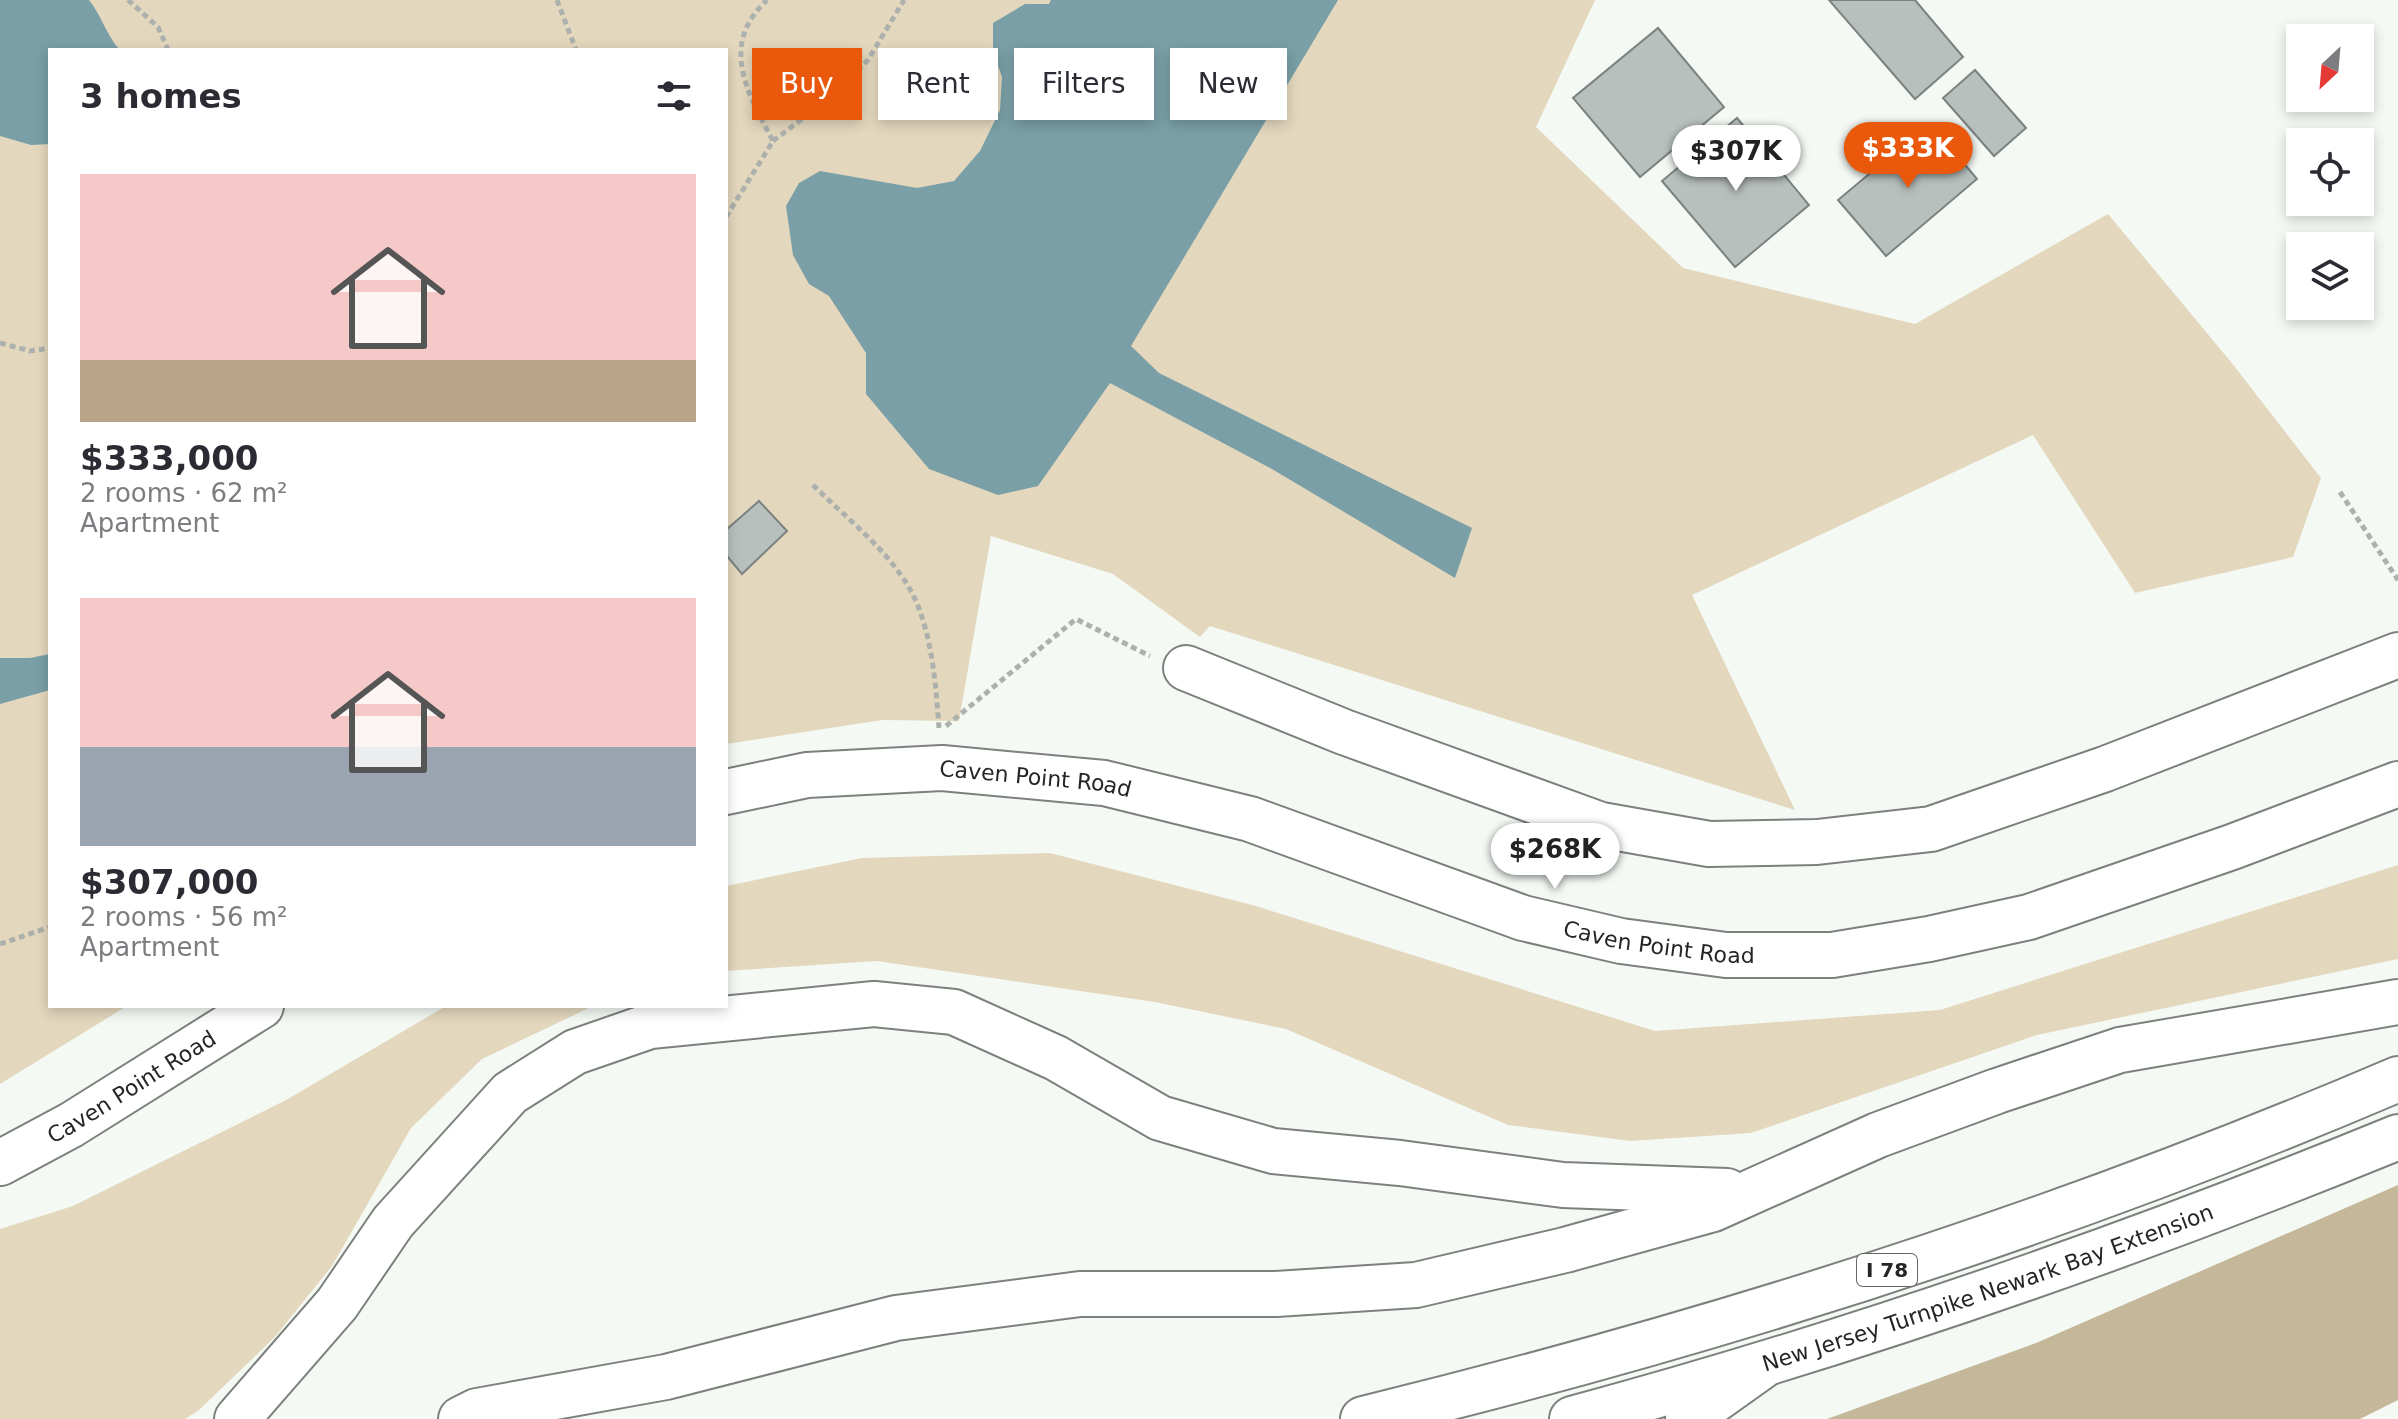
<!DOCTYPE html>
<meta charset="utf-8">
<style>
:root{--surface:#fff;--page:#f2f2f3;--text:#2b2b33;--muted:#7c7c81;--accent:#ea580c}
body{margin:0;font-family:"DejaVu Sans",sans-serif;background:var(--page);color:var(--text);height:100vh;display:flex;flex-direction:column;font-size:30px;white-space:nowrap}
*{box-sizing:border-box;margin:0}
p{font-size:26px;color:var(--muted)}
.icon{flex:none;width:44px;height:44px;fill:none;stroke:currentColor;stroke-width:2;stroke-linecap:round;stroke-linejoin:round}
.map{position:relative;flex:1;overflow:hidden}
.side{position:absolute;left:48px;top:48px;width:680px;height:960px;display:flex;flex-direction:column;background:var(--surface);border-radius:0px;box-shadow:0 4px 12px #0003}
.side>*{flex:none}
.hud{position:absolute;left:752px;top:48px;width:760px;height:72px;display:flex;gap:16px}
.needle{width:52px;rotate:206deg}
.controls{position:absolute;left:2286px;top:24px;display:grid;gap:16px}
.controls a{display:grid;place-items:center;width:88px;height:88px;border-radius:0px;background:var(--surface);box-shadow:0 4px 12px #0003;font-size:40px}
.price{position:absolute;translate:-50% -68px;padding:0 18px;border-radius:28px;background:#fff;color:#222;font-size:26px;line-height:52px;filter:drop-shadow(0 2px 4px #0008)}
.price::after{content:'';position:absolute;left:50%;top:48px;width:24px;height:18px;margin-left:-12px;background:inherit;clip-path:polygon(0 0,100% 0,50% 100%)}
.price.active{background:var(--accent);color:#fff}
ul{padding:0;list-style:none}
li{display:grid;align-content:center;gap:16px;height:424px;padding:0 32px}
li span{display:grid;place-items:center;height:248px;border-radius:0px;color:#555}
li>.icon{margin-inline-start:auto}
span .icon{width:144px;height:144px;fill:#fffc;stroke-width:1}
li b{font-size:34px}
h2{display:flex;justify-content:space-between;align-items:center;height:96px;padding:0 32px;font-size:34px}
.tag{padding:0 28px;border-radius:0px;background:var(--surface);box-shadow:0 4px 12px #0003;font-size:28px;line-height:72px}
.tag.active{background:var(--accent);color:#fff}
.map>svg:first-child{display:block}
.green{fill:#e3d7bd}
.forest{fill:#c4b79a}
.water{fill:#7a9fa6}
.building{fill:#b8c0be;stroke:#7b8280;stroke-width:2}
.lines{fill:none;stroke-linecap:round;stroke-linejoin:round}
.minor-casing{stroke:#7c817d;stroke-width:48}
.highway-casing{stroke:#7c817d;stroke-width:48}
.path{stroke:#adb1ad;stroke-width:5;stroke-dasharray:6 4;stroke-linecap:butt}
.minor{stroke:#fff;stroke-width:44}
.highway{stroke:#fff;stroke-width:44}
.labels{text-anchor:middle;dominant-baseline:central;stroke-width:6;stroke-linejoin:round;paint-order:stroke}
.shield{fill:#fff;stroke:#666766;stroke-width:2}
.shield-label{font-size:20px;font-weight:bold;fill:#242624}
.street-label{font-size:22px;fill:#242624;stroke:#fff}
</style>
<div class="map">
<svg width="2398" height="1419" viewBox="0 0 2398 1419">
<rect width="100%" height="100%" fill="#f4f9f4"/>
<path class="green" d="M0,0H1595L1536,127L1683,268L1915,324L2108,214L2231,362L2321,478L2293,557L2135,593L2033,435L1692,595L1795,810L1210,626L1200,637L1113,574L991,536L959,721L882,720L726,744V50H50V1006H127L0,1084Z
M1050,853L1256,906L1655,1031L1940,1010L2398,865V959L2037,1035L1751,1133L1630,1141L1508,1125L1286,1029L1155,1002L877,961L726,971V886L862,858Z
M446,1006H593L482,1059L411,1128L332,1266L274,1338L199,1410L185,1419H0V1229L73,1206L288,1099Z"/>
<path class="forest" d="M2398,1185V1400L2360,1419H1827L2036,1343Z"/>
<path class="water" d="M0,0H89C102,16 106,35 120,50H50V144L31,145L0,136Z
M1051,0H1338L1131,346L1159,373L1472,528L1455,578L1272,469L1110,383L1038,486L998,495L929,469L866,394V353L829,296L809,284L793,255L786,206L799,183L820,171L917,188L954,181L980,151L1000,110L1002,77L993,52V23L1025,4H1049Z
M50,654V690L0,704V658H30Z"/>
<path class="building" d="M1829,0H1915L1963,57L1915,99Z
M1658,28L1724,107L1640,177L1573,98Z
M1975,70L2026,128L1994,156L1943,98Z
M1737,118L1809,205L1735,267L1662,181Z
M1930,123L1977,179L1886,256L1838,200Z
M759,501L787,531L742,574L726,555V530Z"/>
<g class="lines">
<g class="minor-casing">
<g id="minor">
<path d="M1186,668L1344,732L1601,825L1709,844L1817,842L1931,829L2105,769L2398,655"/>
<path id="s1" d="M726,792L807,775L942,768L1104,783L1250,819L1523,918L1621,941L1726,955H1832L1929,939L2029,917L2232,847L2398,784"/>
<path id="s2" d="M0,1163L71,1125L261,1006"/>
<path d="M237,1419L337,1304L393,1222L510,1093L575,1052L650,1026L874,1004L954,1012L1056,1058L1160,1118L1273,1151L1400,1163L1563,1185L1727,1191"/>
<path d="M461,1419L477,1411L666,1377L896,1318L1080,1294H1276L1416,1285L1565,1250L1713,1209L1878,1135L1997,1091L2120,1050L2398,1002"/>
<path d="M1688,1419L1761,1367"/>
</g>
</g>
<g class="highway-casing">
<g id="highway">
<path d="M1363,1419C1716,1333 2064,1222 2398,1079"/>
<path id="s3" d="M1572,1419C1853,1343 2129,1247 2398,1137"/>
</g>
</g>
<path class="path" d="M128,0L158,27L168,50
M557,0L576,50
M773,141L835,94L868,60L904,0
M726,217L773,141C747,92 719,45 767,0
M0,343L30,351L50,348
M813,485C849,521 899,558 918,606C933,645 936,687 939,728
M2340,492L2398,580
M946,726L1076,619L1150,656
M0,944L50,927"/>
<use href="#minor" class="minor"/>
<use href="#highway" class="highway"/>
</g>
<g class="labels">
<rect class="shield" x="1857" y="1254" width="60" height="32" rx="6"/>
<g class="shield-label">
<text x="1887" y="1270">I 78</text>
</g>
<g class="street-label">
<text stroke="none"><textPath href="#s1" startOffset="312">Caven Point Road</textPath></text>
<text stroke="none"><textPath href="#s1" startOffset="960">Caven Point Road</textPath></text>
<text stroke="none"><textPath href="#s2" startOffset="152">Caven Point Road</textPath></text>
<text stroke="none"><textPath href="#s3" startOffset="436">New Jersey Turnpike Newark Bay Extension</textPath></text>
</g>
</g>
</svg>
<div class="controls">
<a><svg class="needle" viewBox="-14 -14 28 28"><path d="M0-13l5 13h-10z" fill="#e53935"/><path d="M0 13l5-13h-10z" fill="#7c7c81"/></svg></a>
<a><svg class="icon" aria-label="locate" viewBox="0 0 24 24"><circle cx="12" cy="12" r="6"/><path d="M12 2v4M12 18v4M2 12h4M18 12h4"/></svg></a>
<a><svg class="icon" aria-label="layers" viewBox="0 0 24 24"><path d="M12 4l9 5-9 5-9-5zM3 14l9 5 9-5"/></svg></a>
</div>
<b class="price active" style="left:1908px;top:190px">$333K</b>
<b class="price" style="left:1736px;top:193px">$307K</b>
<b class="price" style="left:1555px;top:891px">$268K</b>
<div class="hud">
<a class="tag active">Buy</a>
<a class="tag">Rent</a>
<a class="tag">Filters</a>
<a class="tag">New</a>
</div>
<section class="side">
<h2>3 homes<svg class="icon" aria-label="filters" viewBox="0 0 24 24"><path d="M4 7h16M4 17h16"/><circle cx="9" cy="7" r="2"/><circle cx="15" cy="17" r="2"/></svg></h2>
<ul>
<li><span style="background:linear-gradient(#f6c9c9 75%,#b9a48a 0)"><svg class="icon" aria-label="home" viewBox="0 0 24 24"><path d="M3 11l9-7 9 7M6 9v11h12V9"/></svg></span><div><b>$333,000</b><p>2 rooms · 62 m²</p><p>Apartment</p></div></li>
<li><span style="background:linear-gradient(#f6c9c9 60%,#9aa5b1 0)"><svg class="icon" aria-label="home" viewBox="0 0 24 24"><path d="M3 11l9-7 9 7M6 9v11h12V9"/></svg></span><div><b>$307,000</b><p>2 rooms · 56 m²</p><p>Apartment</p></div></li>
</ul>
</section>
</div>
